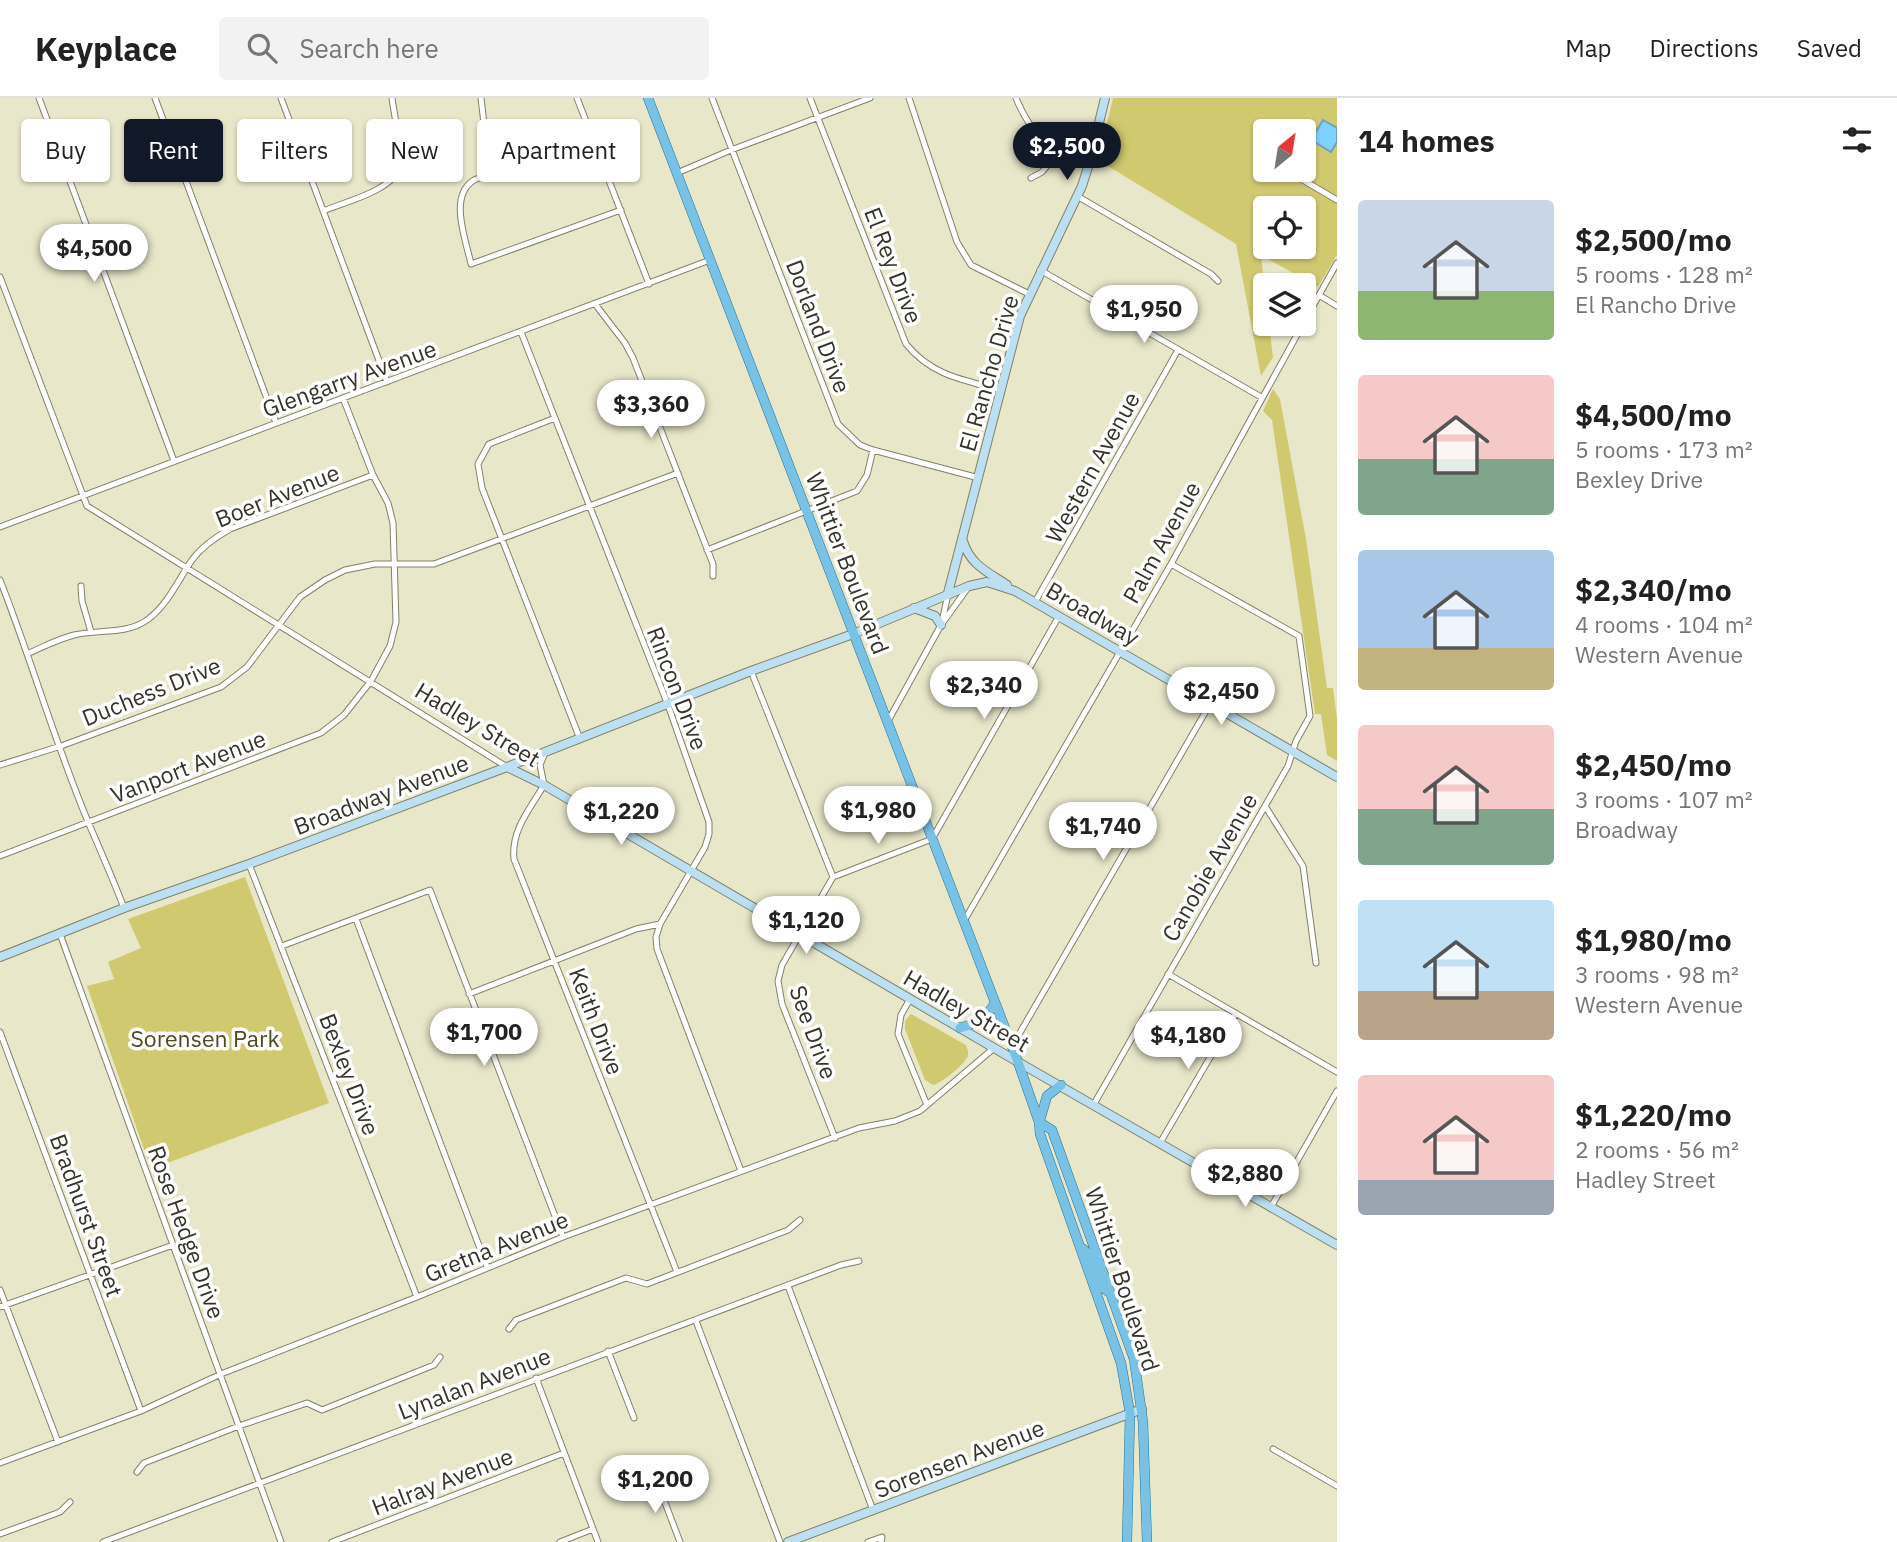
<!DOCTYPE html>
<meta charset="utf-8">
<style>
:root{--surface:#fff;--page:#f2f2f2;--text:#222;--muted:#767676;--line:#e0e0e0;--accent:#111827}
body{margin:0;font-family:"IBM Plex Sans",sans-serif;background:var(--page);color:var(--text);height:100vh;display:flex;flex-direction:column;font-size:26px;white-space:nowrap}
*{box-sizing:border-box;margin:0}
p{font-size:23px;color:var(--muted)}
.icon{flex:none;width:38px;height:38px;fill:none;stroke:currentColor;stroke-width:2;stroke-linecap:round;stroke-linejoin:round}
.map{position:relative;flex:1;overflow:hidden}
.side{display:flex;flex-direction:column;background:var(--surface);width:560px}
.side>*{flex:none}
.hud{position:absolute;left:21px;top:21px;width:665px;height:63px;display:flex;gap:14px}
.needle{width:46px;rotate:30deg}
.tools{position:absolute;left:1253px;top:21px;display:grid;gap:14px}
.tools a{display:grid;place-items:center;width:63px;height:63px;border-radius:7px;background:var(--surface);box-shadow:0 2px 5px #0004;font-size:35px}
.price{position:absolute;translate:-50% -60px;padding:0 16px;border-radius:24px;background:#fff;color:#222;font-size:23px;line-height:46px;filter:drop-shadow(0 2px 4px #0008)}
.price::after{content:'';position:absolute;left:50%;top:42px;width:21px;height:16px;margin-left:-10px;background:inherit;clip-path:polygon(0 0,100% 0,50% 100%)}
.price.on{background:var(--accent);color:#fff}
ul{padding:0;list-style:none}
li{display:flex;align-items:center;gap:21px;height:175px;padding:0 21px}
li span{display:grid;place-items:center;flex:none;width:196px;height:140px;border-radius:7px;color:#555}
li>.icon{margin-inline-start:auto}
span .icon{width:84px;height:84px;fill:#fffc;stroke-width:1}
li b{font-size:30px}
h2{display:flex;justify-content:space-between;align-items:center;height:84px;padding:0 21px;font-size:30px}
.pill{padding:0 24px;border-radius:7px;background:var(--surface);box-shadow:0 2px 5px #0004;font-size:24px;line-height:63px}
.pill.on{background:var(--accent);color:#fff}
header{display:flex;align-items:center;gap:42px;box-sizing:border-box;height:98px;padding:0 35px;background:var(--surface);border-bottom:2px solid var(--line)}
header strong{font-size:33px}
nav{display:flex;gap:38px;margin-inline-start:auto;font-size:24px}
.search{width:490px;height:63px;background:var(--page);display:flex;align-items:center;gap:18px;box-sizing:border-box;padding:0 24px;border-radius:7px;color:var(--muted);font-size:26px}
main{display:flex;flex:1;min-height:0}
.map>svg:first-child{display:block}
.green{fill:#d1c970;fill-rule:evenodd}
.water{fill:#81d0ff;stroke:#6aa1be;stroke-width:2}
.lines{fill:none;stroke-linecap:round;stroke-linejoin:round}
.street-casing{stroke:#828167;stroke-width:7}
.secondary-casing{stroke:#828167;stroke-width:10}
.primary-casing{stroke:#267597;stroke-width:10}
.street{stroke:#fff;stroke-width:5}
.secondary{stroke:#bce0f2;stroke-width:8}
.primary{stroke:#79c2e5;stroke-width:9}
.labels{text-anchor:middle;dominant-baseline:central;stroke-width:7;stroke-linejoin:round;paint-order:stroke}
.street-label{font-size:23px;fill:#333328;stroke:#fff}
.park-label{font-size:23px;fill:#4d491e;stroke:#fff}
</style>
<header>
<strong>Keyplace</strong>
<div class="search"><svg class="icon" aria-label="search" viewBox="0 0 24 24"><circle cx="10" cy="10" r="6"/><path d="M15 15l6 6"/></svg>Search here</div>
<nav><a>Map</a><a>Directions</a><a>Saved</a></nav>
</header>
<main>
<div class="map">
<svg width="1337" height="1444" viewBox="0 0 1337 1444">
<rect width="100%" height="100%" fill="#e8e7ca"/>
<path class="green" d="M1113,0H1337V157L1318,189L1261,157L1265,195V226H1269L1273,259L1261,278L1236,146L1098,62ZM1265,33H1304V72H1265ZM1265,110H1304V149H1265Z
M1273,291L1280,301L1306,441L1327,590H1333L1337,621V663L1327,657L1321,616H1315L1272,322L1263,313Z
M245,779L329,1005L151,1071L87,888L114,881L108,864L141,850L128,821Z
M911,916L966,947C967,951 969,953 968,958C965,966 942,985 933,987L925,982L905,931V923Z"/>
<path class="water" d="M1323,22L1337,30V44L1331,54L1311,42Z"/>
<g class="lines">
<g class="street-casing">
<path id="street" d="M39,0L174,363
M155,0L276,325
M281,0L387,284
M481,0L490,77C485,78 479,80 474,82C448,98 466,142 471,166L621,112
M577,0L649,186
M712,0L838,326L860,347L873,352L979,380
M810,0L906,246C932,278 964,282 1001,292
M909,0L957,144L971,167L1029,196
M1016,0C1033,42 1050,47 1089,66
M1286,72L1337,102
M677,75L731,52L870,0
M490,77L593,40
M1031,80L1042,74L1060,52
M1077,98L1211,176L1218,183
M323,113C344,104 397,92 400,66C402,52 394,16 392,0
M1040,172L1261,299
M0,179L87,408L507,669
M1319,197L1337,208
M595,206L625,245L633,260L713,466V478
M1304,224L1337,165
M521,234L668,607L709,724V736L705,749L660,826L656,839L657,851L741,1073
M555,320L489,346L478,366L482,390L580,641
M0,429L710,162
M707,452L857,393L867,377L873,352
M0,482C32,563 55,646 89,726C101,754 113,781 124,810
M81,488L82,503L91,534
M1035,504L1178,252
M942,524L948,496
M29,555C43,549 58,541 74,537C98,531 126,537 147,522C168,507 178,482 192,462C202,448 216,439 230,431L373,377
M751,573L833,779L782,867L778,883L782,906L835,1040
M888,623L941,527L967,491
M545,655L540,667L544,687C530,711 511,732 514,761L677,1174
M0,667L61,648L221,589L247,569L300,499L325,482L345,472L375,466H434L678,375
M1265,708L1303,768L1316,865
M0,758L321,635L344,617L371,583L390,548L396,524L393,425L388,405L373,377L343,300
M249,766L417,1199
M833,779L932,741L1059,518
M356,821L487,1169
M964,823L1171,466L1303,226
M60,836L281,1444
M282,848L430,792L563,1139
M1168,876L1337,974
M469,896L636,831L660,826
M910,901L901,917L898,936L927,1007
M0,934L141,1313
M1008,940L1018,938L1210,606
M1094,1006L1288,668L1296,643L1310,618L1299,538L1171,466
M1160,1045L1236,915
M1271,1109L1337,993
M788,1188L873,1412
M0,1192L58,1344
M0,1209L173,1147
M696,1223L780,1444
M509,1231L516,1222L626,1180L647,1186L788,1132L800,1122
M608,1253L634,1320
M536,1280L598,1444
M1273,1351L1337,1388
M0,1365L141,1313L221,1276L417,1199L563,1139L859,1030L895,1023L920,1013L994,950
M137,1374L144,1365L239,1328L307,1305L322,1312L434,1267L440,1259
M656,1381L680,1444
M0,1436L60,1414L70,1404
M103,1444L841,1167L859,1163
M332,1444L564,1355
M560,1444L593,1431
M868,1444L882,1439L881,1444"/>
</g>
<g class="secondary-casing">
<path id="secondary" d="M963,443C970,467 988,474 1007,487
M948,495L1020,218L1082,88L1089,66L1105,0
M914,510L935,518L941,527
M507,669L544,687L1018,964L1337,1147
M0,859L124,810L249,766L507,669L751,573L853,536L969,488L987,484L1015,493L1337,679
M788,1444L1142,1311"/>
</g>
<g class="primary-casing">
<path id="primary" d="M648,0L1018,964L1039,1024L1040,1036L1121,1265L1130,1315L1127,1444
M960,930C977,925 986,920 995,905
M1040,1022L1047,998L1061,987
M1039,1024L1052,1032L1134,1261L1143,1324L1147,1444
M1082,1150L1092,1159L1103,1190L1112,1196"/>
</g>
<use href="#street" class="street"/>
<use href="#secondary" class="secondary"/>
<use href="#primary" class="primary"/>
</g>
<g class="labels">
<g class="street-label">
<text transform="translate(894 167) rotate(69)">El Rey Drive</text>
<text transform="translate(819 228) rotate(69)">Dorland Drive</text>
<text transform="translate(988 275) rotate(-74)">El Rancho Drive</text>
<text transform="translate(349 280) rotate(-20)">Glengarry Avenue</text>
<text transform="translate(1092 369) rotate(-61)">Western Avenue</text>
<text transform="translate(277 397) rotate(-22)">Boer Avenue</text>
<text transform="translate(1161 444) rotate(-61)">Palm Avenue</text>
<text transform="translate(848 465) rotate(69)">Whittier Boulevard</text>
<text transform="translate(1093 515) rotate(30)">Broadway</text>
<text transform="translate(678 590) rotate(69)">Rincon Drive</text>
<text transform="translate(151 593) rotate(-22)">Duchess Drive</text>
<text transform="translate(478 626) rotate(31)">Hadley Street</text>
<text transform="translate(188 668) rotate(-21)">Vanport Avenue</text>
<text transform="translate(381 696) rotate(-21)">Broadway Avenue</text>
<text transform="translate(1209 769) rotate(-60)">Canobie Avenue</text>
<text transform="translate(967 912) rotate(30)">Hadley Street</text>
<text transform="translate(597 923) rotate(69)">Keith Drive</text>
<text transform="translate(814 934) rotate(70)">See Drive</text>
<text transform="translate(350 976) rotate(69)">Bexley Drive</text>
<text transform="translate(87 1117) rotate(70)">Bradhurst Street</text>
<text transform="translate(187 1134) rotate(70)">Rose Hedge Drive</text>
<text transform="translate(496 1148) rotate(-22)">Gretna Avenue</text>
<text transform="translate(1123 1181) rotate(72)">Whittier Boulevard</text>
<text transform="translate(474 1285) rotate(-21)">Lynalan Avenue</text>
<text transform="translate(959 1360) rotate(-21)">Sorensen Avenue</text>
<text transform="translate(442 1383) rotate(-21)">Halray Avenue</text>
</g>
<g class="park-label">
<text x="205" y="940">Sorensen Park</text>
</g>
</g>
</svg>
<div class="tools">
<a><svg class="needle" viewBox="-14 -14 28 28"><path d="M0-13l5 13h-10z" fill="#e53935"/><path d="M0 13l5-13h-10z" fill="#767676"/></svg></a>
<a><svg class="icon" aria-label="locate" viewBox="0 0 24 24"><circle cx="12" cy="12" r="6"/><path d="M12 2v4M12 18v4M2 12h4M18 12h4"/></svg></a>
<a><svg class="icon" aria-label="layers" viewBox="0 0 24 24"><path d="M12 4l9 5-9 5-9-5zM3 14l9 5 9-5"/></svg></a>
</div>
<b class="price on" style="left:1067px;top:84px">$2,500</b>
<b class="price" style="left:94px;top:186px">$4,500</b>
<b class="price" style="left:1144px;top:247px">$1,950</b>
<b class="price" style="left:651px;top:342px">$3,360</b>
<b class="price" style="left:984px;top:623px">$2,340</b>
<b class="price" style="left:1221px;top:629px">$2,450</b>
<b class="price" style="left:878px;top:748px">$1,980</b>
<b class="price" style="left:621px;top:749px">$1,220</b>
<b class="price" style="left:1103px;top:764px">$1,740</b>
<b class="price" style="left:806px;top:858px">$1,120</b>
<b class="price" style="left:484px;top:970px">$1,700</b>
<b class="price" style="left:1188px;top:973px">$4,180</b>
<b class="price" style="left:1245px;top:1111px">$2,880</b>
<b class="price" style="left:655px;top:1417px">$1,200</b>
<div class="hud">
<a class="pill">Buy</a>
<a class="pill on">Rent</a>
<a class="pill">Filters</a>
<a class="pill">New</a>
<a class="pill">Apartment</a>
</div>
</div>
<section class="side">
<h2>14 homes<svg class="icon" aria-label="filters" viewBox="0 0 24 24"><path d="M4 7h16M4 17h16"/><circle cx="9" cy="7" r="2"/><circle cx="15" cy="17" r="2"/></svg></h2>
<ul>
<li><span style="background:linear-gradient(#c9d6e8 65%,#8fb573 0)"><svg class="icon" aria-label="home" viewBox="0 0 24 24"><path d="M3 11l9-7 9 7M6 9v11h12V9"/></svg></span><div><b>$2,500/mo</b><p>5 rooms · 128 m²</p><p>El Rancho Drive</p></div></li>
<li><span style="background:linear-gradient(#f6c9c9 60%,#7fa58c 0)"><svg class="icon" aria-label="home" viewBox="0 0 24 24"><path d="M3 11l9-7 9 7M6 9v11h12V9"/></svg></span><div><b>$4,500/mo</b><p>5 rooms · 173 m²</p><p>Bexley Drive</p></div></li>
<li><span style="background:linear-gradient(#a9c7e8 70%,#c2b280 0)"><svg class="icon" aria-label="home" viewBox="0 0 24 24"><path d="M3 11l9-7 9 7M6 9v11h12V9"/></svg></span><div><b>$2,340/mo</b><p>4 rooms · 104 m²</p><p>Western Avenue</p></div></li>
<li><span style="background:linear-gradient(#f6c9c9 60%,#7fa58c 0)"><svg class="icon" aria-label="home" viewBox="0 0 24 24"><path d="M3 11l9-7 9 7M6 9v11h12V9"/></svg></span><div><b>$2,450/mo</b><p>3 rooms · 107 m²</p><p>Broadway</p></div></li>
<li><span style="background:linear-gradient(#bfe0f5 65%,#b9a48a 0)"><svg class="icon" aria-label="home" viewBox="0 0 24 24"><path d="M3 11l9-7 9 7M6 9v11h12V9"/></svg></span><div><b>$1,980/mo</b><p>3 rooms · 98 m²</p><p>Western Avenue</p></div></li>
<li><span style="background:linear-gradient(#f6c9c9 75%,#9aa5b1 0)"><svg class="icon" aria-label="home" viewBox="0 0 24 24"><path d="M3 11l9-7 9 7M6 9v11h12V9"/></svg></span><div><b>$1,220/mo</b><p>2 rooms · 56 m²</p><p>Hadley Street</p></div></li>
</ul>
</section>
</main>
